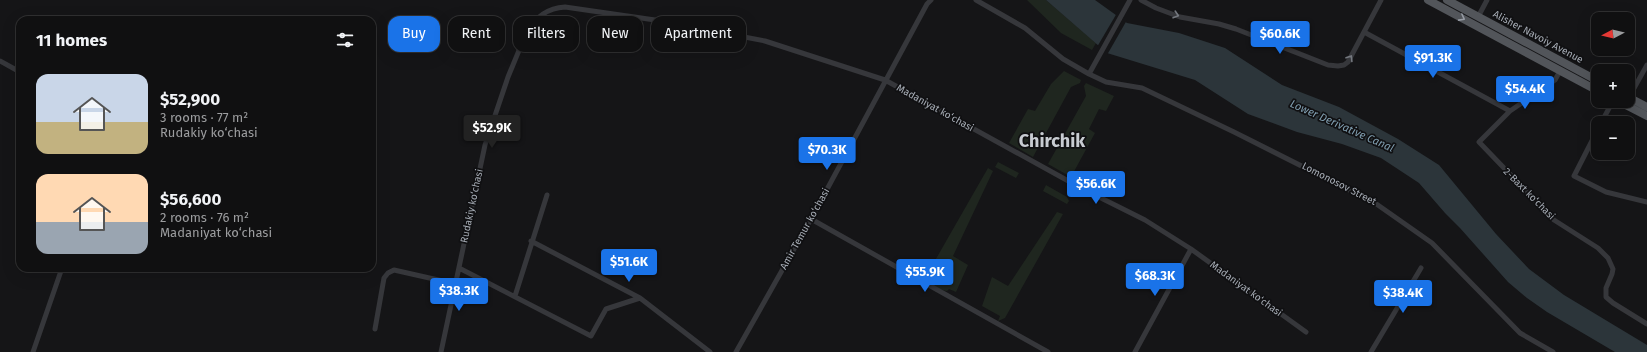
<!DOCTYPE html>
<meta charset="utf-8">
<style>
:root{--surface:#101011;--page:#1e1e1f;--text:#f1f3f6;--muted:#9c9d9f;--line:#303031;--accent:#1a73e8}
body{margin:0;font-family:"Fira Sans",sans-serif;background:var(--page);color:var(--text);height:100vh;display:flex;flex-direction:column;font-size:15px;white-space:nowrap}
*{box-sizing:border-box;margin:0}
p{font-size:13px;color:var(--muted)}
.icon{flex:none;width:22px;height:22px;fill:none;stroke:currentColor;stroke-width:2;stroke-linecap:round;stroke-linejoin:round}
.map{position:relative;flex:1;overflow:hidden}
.side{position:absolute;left:16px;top:16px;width:360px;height:256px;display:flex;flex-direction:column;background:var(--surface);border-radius:12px;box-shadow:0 4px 16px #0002,0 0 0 1px var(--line)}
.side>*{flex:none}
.top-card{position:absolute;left:388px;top:16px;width:380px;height:36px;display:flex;gap:8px}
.needle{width:26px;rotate:263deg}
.buttons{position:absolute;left:1591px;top:12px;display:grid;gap:8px}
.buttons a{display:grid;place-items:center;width:44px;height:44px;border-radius:8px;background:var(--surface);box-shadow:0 4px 16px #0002,0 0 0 1px var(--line);font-size:20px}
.price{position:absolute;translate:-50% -34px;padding:0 9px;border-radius:4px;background:var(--accent);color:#fff;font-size:13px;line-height:26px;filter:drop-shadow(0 1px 2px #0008)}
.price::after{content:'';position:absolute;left:50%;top:24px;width:12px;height:9px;margin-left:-6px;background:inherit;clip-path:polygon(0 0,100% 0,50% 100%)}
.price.selected{background:#222;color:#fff}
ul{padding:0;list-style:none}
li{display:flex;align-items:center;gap:12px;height:100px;padding:0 20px}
li span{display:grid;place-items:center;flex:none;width:112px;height:80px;border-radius:12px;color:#555}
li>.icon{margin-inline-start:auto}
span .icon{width:48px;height:48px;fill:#fffc;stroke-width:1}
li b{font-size:17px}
h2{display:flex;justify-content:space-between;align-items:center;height:48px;padding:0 20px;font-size:17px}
.tag{padding:0 14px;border-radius:12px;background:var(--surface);box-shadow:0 4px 16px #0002,0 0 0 1px var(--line);font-size:14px;line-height:36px}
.tag.selected{background:var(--accent);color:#fff}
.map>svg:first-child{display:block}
.green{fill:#1f261f}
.water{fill:#2c353a}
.pier{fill:#151517}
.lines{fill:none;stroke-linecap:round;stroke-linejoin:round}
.minor{stroke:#36373b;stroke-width:5}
.primary{stroke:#52555a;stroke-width:8}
.oneway{stroke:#74787f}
.oneway2{stroke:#969ba4}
.labels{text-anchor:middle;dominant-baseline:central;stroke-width:3.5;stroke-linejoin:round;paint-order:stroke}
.street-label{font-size:10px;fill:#a7adb6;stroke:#101012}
.water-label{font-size:11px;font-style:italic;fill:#809eb0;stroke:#101012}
.town-label{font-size:18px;font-weight:bold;fill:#c8ccd2;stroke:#101012}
</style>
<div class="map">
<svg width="1647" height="352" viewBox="0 0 1647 352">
<rect width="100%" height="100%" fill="#151517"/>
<path class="green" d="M1027,0H1046L1096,43L1092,50L1061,33Z
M1064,71L1081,80L1080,83L1071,87L1033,157L1009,143L1028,109L1035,111L1051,84Z
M1086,83L1114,96L1106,111L1099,109L1089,129L1095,133L1071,177L1048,164L1086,96L1084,86Z
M998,162L1019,173L1016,178L995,167Z
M988,168L993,171L953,256L968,265L956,292L949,289L947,291C940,290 928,284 925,278Z
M1046,185L1067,197L1069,201L1067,204L1043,191Z
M1057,212L1063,214L1005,318L998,321L1000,316L982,306L992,277L1008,286Z"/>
<path class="water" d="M1046,0H1095L1127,23L1179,33L1225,48L1282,85L1339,107L1398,139L1439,165L1496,234L1529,269L1564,295L1647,345V352H1615L1547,312L1527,298L1508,282L1460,228L1445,213L1419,183L1381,158L1342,144L1297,132L1248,114L1195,80L1107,53Z"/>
<path class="pier" d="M1117,13L1127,20L1107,55L1097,47Z"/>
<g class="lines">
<path class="minor" d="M976,0L1025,28L1063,59L1089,74L1130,0
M1141,0L1156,8L1180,17L1219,24L1236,29L1328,65L1338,66L1344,65L1348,62L1381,0
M1478,17L1487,0
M1364,32L1510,111
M0,61L20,72
M1560,71L1555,80L1510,111L1479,142L1554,220L1598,248L1608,258L1613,269L1612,274L1606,288V297L1613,303L1647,324
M1089,74L1106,82L1142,88L1234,132L1375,203L1432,243L1520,333L1553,352
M1628,99L1647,65
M1601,123L1613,101
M1598,129L1574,176L1606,192L1647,202
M811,219L1048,352
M531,241L640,298L710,352
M459,268L591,336L606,309L640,298
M515,296L547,195
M375,329L384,278L388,273L394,270L456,284
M33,352L62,268
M441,352L485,145L508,77L527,31C537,17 547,8 565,7L655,20L765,41L885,80L1081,188L1145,220L1191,249L1306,332
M736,352L811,219L927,4L931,0
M1135,352L1191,249
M1371,352L1421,268"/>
<path class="primary" d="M1428,0L1598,91
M1447,0L1598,81
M1628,97L1647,107
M1618,101L1647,116"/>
</g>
<defs><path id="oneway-chevron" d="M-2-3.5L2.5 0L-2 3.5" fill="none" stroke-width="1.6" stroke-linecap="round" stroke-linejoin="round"/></defs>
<g class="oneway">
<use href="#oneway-chevron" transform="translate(1176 15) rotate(18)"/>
<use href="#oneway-chevron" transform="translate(1350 58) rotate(-58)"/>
</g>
<use class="oneway2" href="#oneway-chevron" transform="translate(1462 18) rotate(28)"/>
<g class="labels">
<g class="street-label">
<text transform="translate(1538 37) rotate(28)">Alisher Navoiy Avenue</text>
<text transform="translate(935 108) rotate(29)">Madaniyat ko‘chasi</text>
<text transform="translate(1339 184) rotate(27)">Lomonosov Street</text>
<text transform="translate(1529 194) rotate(45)">2-Baxt ko‘chasi</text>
<text transform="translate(472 206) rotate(-78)">Rudakiy ko‘chasi</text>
<text transform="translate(805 229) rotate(-61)">Amir Temur ko‘chasi</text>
<text transform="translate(1246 289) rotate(36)">Madaniyat ko‘chasi</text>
</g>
<g class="water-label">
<text transform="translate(1342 126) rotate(24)">Lower Derivative Canal</text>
</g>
<g class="town-label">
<text x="1052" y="141">Chirchik</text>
</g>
</g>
</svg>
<div class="buttons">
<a><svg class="needle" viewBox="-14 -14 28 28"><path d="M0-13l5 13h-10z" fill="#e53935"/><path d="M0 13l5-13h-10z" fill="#9c9d9f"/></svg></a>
<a>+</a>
<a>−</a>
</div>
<b class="price" style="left:1280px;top:55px">$60.6K</b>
<b class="price" style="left:1433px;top:79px">$91.3K</b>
<b class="price" style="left:1525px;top:110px">$54.4K</b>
<b class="price selected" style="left:492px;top:149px">$52.9K</b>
<b class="price" style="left:827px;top:171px">$70.3K</b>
<b class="price" style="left:1096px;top:205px">$56.6K</b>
<b class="price" style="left:629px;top:283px">$51.6K</b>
<b class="price" style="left:925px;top:293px">$55.9K</b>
<b class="price" style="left:1155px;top:297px">$68.3K</b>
<b class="price" style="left:459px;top:312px">$38.3K</b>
<b class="price" style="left:1403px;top:314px">$38.4K</b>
<div class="top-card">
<a class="tag selected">Buy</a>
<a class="tag">Rent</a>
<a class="tag">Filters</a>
<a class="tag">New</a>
<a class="tag">Apartment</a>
</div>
<section class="side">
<h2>11 homes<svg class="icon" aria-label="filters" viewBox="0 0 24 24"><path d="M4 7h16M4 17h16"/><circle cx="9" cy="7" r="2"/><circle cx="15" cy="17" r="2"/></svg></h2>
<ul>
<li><span style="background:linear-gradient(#c9d6e8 60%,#c2b280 0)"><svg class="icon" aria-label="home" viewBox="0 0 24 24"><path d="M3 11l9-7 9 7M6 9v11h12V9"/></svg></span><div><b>$52,900</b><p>3 rooms · 77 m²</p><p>Rudakiy ko‘chasi</p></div></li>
<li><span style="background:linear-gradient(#ffd9b3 60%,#9aa5b1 0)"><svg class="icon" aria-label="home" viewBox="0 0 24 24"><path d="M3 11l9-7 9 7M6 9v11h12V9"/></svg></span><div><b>$56,600</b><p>2 rooms · 76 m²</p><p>Madaniyat ko‘chasi</p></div></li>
</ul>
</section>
</div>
